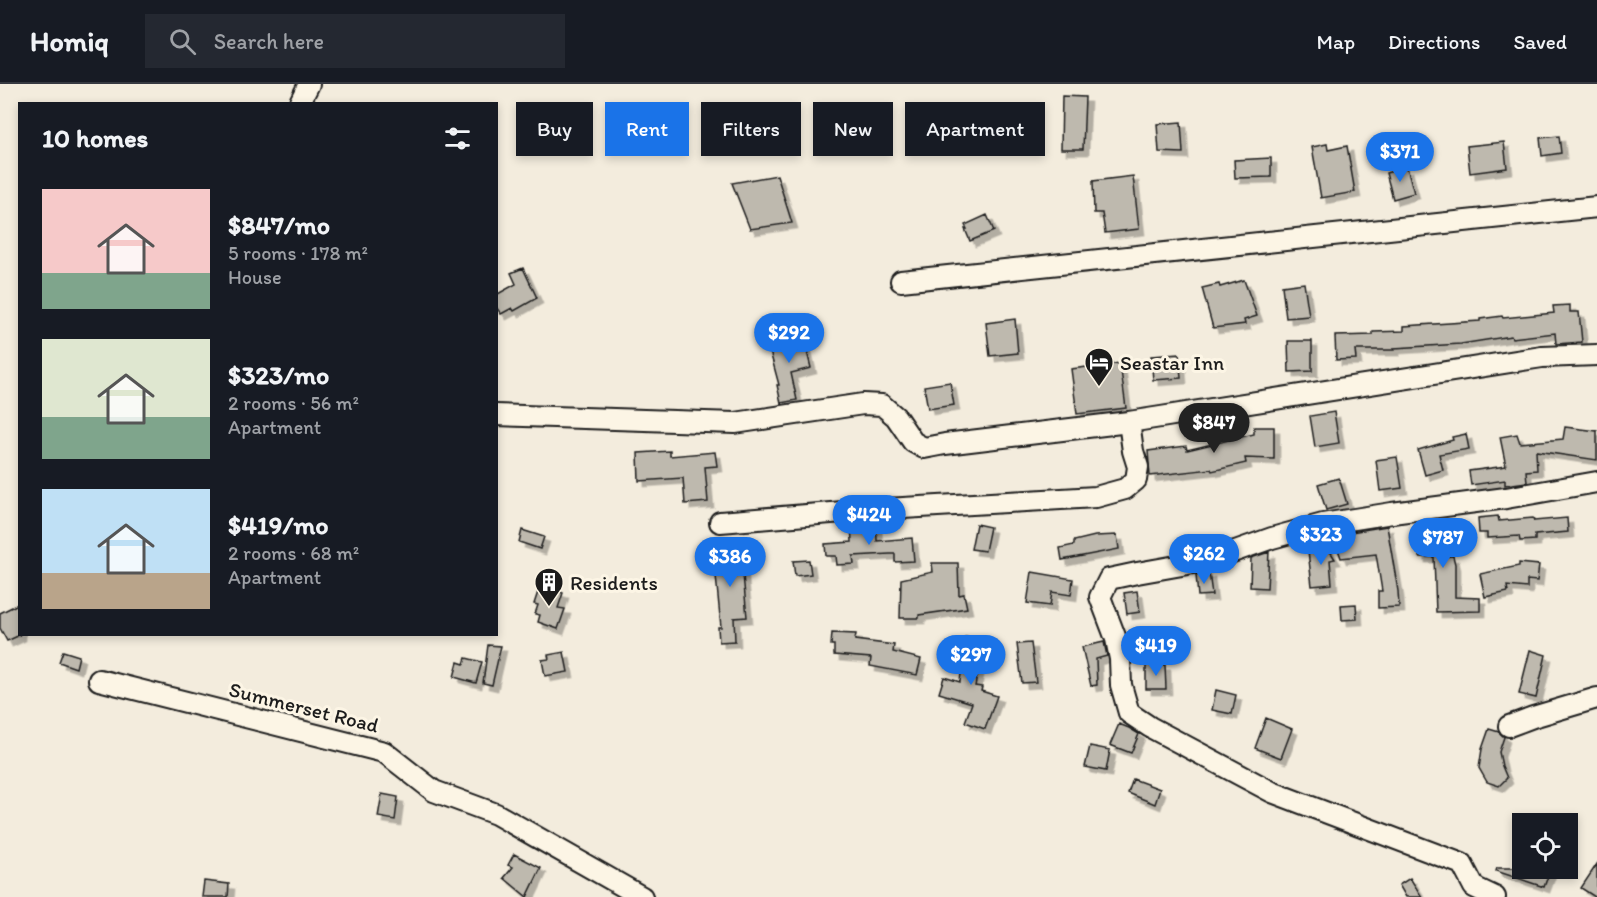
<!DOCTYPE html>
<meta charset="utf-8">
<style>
:root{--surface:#171b24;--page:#242831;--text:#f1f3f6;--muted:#9ea1a6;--line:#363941;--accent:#1a73e8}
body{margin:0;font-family:Itim,sans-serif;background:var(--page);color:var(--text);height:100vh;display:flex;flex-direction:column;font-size:22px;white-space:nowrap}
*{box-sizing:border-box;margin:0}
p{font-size:20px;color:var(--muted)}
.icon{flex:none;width:33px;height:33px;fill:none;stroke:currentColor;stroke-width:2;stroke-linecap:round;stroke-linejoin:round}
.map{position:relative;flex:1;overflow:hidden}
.drawer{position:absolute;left:18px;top:18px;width:480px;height:534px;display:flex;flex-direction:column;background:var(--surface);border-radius:0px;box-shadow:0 3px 9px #0003}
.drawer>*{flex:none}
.hud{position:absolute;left:516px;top:18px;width:570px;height:54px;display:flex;gap:12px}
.tools{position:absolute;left:1512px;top:729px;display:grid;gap:12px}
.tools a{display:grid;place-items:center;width:66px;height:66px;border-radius:0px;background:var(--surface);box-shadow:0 3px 9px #0003;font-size:30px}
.price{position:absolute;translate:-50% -51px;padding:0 14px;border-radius:21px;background:var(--accent);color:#fff;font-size:20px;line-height:39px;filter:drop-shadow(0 2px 3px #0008)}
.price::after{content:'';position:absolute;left:50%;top:36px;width:18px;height:14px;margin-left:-9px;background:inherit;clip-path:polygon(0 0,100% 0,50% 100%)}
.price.current{background:#222;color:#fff}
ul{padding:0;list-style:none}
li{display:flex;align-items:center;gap:18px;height:150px;padding:0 24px}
li span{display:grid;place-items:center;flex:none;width:168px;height:120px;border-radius:0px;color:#555}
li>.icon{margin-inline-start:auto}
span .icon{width:72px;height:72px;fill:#fffc;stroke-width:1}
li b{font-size:26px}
h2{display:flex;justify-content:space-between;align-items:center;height:72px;padding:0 24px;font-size:26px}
.pill{padding:0 21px;border-radius:0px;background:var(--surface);box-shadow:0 3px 9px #0003;font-size:21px;line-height:54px}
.pill.current{background:var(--accent);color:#fff}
header{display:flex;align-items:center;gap:36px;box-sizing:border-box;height:84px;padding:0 30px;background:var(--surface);border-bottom:2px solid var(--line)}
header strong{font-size:28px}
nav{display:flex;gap:33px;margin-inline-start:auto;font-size:21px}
.search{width:420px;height:54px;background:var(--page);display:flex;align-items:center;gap:15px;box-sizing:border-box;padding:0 21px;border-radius:0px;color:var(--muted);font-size:22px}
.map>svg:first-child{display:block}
.building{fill:#beb9ae;stroke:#1c1c1c;stroke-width:1.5;filter:url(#shadow)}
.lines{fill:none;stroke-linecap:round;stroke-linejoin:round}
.minor-casing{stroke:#1c1c1c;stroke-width:24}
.minor{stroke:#fcf5e5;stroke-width:20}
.labels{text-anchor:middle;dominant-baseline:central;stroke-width:6;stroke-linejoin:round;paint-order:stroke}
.poi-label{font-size:21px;fill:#1c1c1c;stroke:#fcf5e5;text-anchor:start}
.street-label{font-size:21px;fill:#1c1c1c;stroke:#fcf5e5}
</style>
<header>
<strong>Homiq</strong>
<div class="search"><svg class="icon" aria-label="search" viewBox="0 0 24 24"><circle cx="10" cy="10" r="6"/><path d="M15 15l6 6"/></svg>Search here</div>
<nav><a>Map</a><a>Directions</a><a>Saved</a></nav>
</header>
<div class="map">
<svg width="1597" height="813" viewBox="0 0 1597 813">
<defs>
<filter id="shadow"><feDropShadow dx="5.5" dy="5.5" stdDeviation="0" flood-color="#0004"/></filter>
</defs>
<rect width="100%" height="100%" fill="#f3ecdd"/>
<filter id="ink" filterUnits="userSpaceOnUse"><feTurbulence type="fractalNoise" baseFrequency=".0167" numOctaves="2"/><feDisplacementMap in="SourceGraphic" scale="12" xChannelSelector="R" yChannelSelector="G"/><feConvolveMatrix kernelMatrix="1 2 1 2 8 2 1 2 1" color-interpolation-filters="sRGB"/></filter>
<g filter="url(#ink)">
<path class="building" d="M1062,12L1085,13L1083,65H1061Z
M1181,38L1183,69L1159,68L1157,40Z
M1559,52L1561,69L1542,72L1540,54Z
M1504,58L1507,84L1470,89L1467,62Z
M1327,60L1328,66L1347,62L1355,108L1321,114L1312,63Z
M1271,74V93L1235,94L1234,76Z
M1407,83L1414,109L1393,115L1386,89Z
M777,91L792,139L750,145L732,99Z
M1133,92L1139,145L1105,149L1102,129H1094L1093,97Z
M987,131L994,147L970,157L965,145H967L965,141Z
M523,184L537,214L514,227L512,224L501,230L496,223V211L516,200L511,189Z
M1244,196L1257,232L1244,236L1245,240L1213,244L1202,204L1219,200L1220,203Z
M1304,199L1309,232L1286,234L1282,202Z
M1570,221V228H1579L1582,258L1556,260L1555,249L1512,254L1511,252L1461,260L1394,264V266H1355L1356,275L1336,276L1335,252L1373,251V248L1404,247V242L1480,237V235L1502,232L1503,234L1554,229L1553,222Z
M1015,235L1018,269L990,272L986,239Z
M803,251L811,284L791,289L797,316L781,319L777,301H779L768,260Z
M1288,257H1312V287L1289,288Z
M1179,270L1181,294L1153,296L1151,272Z
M1120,279L1126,324L1077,330L1071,285Z
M950,298L954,321L928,325L924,302Z
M1334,328L1339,359L1315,363L1310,332Z
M1254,343H1274V375L1245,374L1246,379L1212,387L1211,385L1150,392L1148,367L1186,362L1187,366L1254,350Z
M1565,343L1597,347V376L1536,367L1537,386L1526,387L1527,398L1505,401V396L1471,401L1469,387L1506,382L1500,353L1517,350L1520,359L1563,355Z
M1466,350L1469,365L1439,370L1443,386L1425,391L1418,366L1453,356L1452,353Z
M670,367V372L715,368L717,382L705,383L708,418L685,420L683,394L639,397L638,369Z
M1397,373L1402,404L1380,407L1376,376Z
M1339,394L1347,420L1326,426L1318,400Z
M1498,432L1499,437L1533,434L1534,437L1567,434L1568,448L1535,451V456L1520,457L1519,452L1487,454V449H1479L1478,434Z
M1435,435L1436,447L1451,446L1452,463L1447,464V472H1453L1455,480V513L1480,514V527L1436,528L1434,473H1420L1418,438Z
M876,438L877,457L912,454L914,477L895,478V470H890L853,472L854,480L837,481L836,472H826L825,460L852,458L851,439Z
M976,440L990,443L985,467L971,465Z
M1387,442L1398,507L1399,523L1378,524V507H1382L1376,470L1341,474L1333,451Z
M522,446L544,453L540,465L519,458Z
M1117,451L1119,465L1062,476L1060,464L1074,461V457L1095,452Z
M740,459L747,533L734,534L735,557L719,558L718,543H721L713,461Z
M1326,461L1335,475L1330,476L1332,500L1312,502L1308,467Z
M1269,468L1267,504L1250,503L1251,474Z
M809,476L811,490L795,492L793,477Z
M932,479H958L959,511L964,510L967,524L919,531V534H900L901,495L933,488Z
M1519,479L1539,481L1537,497L1527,496V504L1507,502L1508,508L1485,513L1480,490L1519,482Z
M1032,488L1073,495L1071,511L1052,508L1050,522L1027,519Z
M1209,488L1212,511L1198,512L1196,491Z
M540,502L563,509L558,524L565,525L558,545L538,538L540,531L535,530L538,521L534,520Z
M1137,507L1140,528L1127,530L1124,509Z
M20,519V551L7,557L0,544V529Z
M1356,520L1357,535L1342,536L1341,521Z
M832,549L856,550L855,556L894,561L893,568L921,575L917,591L870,582L871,574L834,571V561H831Z
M965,553L984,556L975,602L982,603L981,607L997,612L985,645L965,638L972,619L939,609L944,593L960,598Z
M1104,558L1107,572L1096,575L1097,601L1091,602L1082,563Z
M1031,559L1036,598L1022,599L1017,560Z
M488,561L501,562L492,601L483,599Z
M1530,566L1546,571L1536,614L1519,610Z
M63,567L79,572L76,584L59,578Z
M564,568L568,588L545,592L542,576L549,575L548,571Z
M466,574L482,578L476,599L454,593L458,578L464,580Z
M1146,581H1165L1166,605H1146Z
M1216,606L1236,611L1232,630L1212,626Z
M1266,634L1292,645L1281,674L1255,664Z
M1119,640L1129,644L1139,650L1131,669L1110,661Z
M1489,645L1499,648L1504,653L1499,668L1502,682L1507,694L1499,702L1487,698L1479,684L1482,665Z
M1090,662L1110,666L1106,687L1085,683Z
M1133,695L1160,705L1155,720L1128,709Z
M382,710L398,713L395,736L378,733Z
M514,770L541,784L527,813L504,794L513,783L508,781Z
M1597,780V813H1595L1581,804Z
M1497,784H1551L1544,803L1496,787Z
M1410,794L1422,813H1406L1399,801Z
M204,797L229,800L228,813H202Z"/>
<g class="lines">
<g class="minor-casing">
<path id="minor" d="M299,20L309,0
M901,197L1597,123
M496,331L735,339L863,320L882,321L896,333L913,358L924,364L945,360L1129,338L1542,273L1597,271
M720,438L868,426L1096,413L1125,405L1136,396L1138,383L1133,367L1129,338
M99,596L384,668L434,707L496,730L642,813
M1509,642L1533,633L1597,614
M1495,813L1474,803L1462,780L1272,708L1150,643L1129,629L1121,601L1120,575L1116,555L1100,513L1109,495L1137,489L1210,476L1272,454L1323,440L1392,429L1506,414L1597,398"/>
</g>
<use href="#minor" class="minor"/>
</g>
</g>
<defs>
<g id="hotel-pin" transform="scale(1.5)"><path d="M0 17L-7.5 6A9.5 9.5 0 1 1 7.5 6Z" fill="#1c1c1c" stroke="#fcf5e5"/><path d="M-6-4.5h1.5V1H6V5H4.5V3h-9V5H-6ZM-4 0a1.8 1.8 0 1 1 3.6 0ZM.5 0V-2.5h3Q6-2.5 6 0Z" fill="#fff"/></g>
<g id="building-pin" transform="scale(1.5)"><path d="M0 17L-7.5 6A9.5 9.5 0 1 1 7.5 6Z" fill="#1c1c1c" stroke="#fcf5e5"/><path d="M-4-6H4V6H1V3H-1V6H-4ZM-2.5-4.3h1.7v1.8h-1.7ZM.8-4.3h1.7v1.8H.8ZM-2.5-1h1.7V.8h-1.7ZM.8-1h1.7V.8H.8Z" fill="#fff"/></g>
</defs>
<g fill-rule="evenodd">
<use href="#hotel-pin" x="1099" y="278"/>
<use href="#building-pin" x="549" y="498"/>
</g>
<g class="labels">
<g class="poi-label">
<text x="1120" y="278">Seastar Inn</text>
<text x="570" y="498">Residents</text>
</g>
<g class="street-label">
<text transform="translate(304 623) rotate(14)">Summerset Road</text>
</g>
</g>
</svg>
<div class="tools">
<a><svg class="icon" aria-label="locate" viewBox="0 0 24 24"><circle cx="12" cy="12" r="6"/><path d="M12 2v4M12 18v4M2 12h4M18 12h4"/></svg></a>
</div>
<b class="price" style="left:1400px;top:99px">$371</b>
<b class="price" style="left:789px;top:280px">$292</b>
<b class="price current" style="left:1214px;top:370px">$847</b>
<b class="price" style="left:869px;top:462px">$424</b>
<b class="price" style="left:1321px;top:482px">$323</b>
<b class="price" style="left:1443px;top:485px">$787</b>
<b class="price" style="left:1204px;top:501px">$262</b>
<b class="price" style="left:730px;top:504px">$386</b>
<b class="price" style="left:1156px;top:593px">$419</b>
<b class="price" style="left:971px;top:602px">$297</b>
<div class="hud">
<a class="pill">Buy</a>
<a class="pill current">Rent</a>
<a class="pill">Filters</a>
<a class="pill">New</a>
<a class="pill">Apartment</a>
</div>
<section class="drawer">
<h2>10 homes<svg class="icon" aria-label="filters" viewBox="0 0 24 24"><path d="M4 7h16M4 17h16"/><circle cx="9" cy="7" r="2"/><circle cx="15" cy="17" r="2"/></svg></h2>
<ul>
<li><span style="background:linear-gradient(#f6c9c9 70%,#7fa58c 0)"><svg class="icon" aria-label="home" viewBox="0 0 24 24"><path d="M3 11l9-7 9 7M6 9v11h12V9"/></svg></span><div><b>$847/mo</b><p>5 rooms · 178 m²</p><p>House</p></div></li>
<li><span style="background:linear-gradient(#dfe7d0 65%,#7fa58c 0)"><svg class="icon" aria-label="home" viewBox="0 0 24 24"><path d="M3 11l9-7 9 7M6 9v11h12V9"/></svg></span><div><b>$323/mo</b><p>2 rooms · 56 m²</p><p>Apartment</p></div></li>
<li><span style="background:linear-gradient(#bfe0f5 70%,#b9a48a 0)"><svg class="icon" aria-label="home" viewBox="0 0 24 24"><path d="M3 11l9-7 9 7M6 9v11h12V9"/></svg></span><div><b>$419/mo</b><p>2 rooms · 68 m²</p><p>Apartment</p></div></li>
</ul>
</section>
</div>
